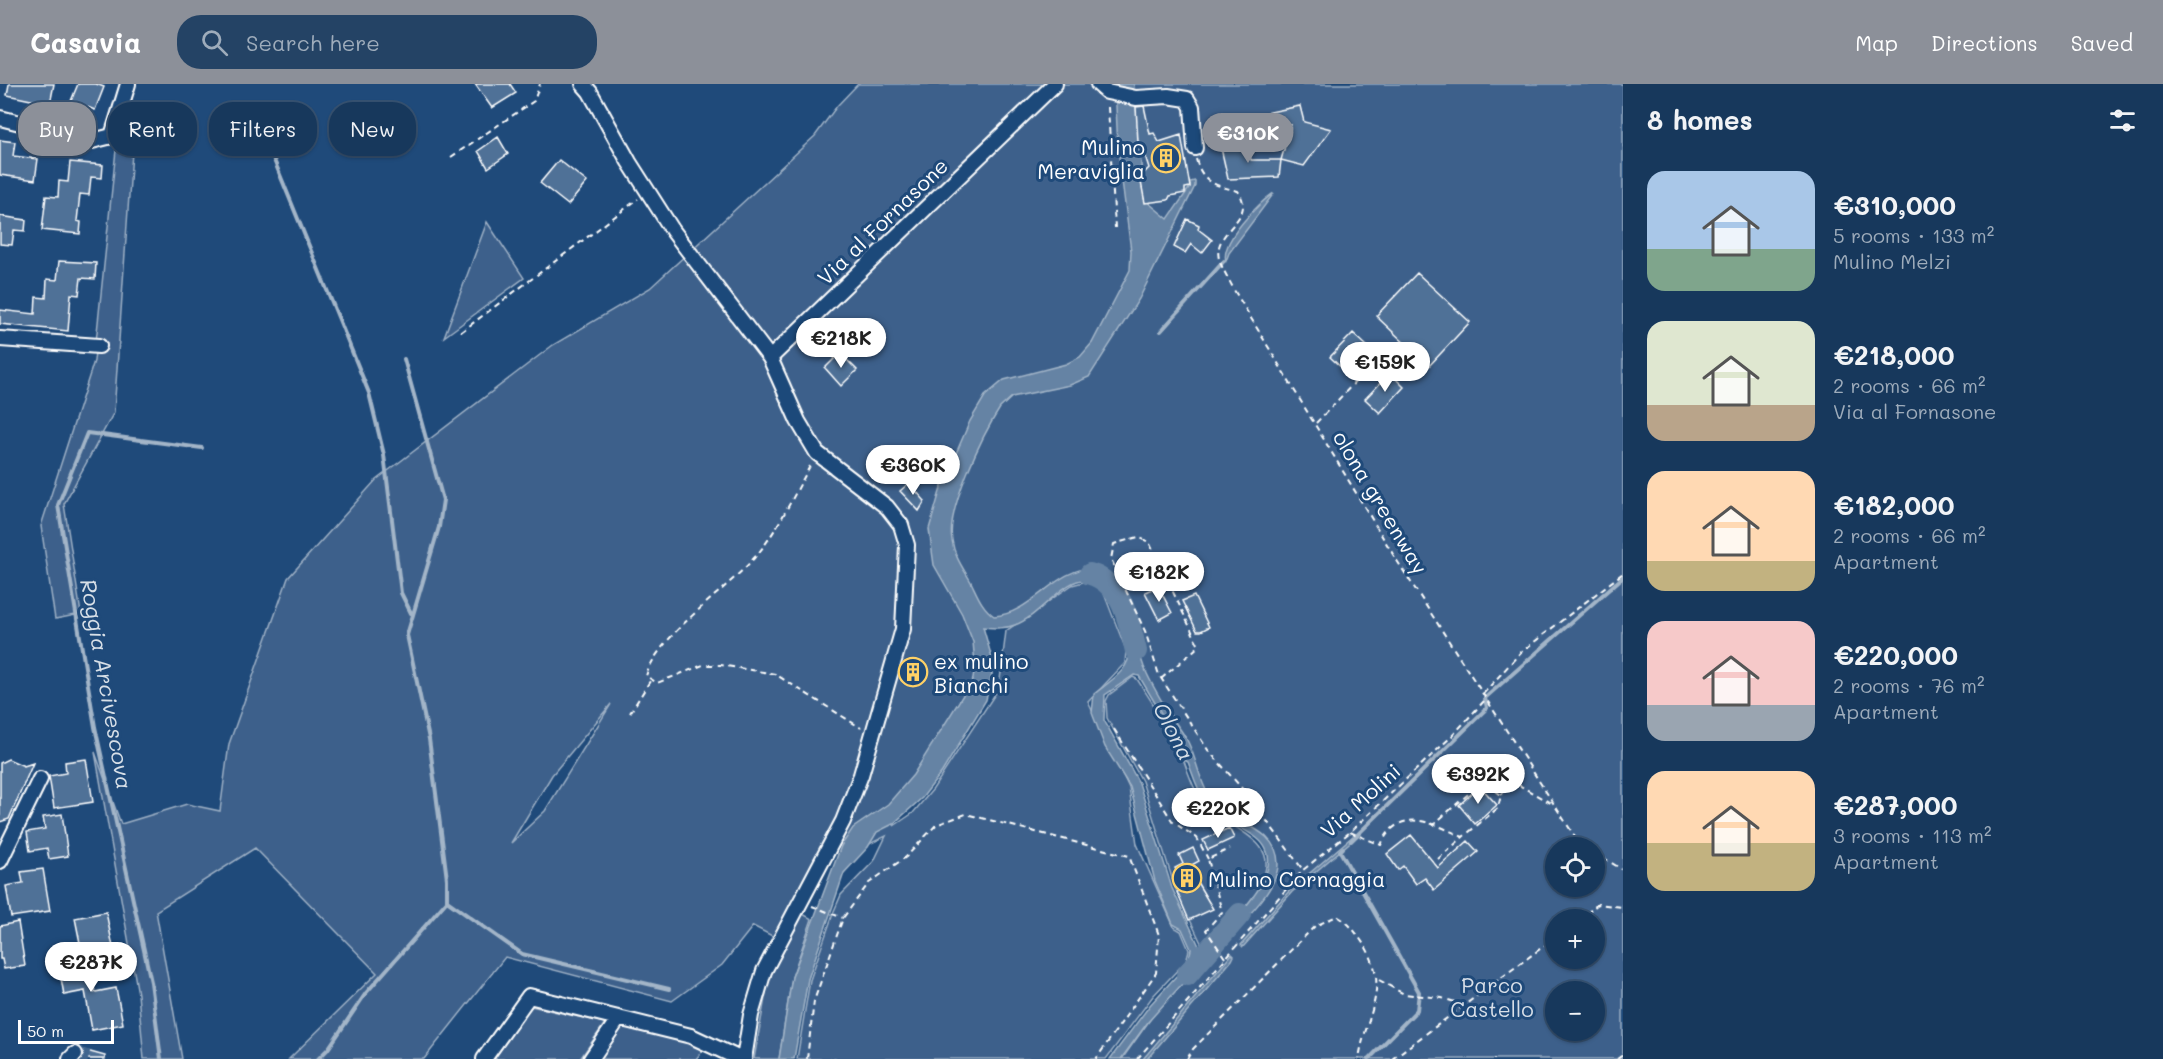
<!DOCTYPE html>
<meta charset="utf-8">
<style>
:root{--surface:#17385c;--page:#244365;--text:#f1f3f6;--muted:#9eacbb;--line:#365272;--accent:#8c9099}
body{margin:0;font-family:Mali,sans-serif;background:var(--page);color:var(--text);height:100vh;display:flex;flex-direction:column;font-size:22px;white-space:nowrap}
*{box-sizing:border-box;margin:0}
p{font-size:20px;color:var(--muted)}
.icon{flex:none;width:33px;height:33px;fill:none;stroke:currentColor;stroke-width:2;stroke-linecap:round;stroke-linejoin:round}
.map{position:relative;flex:1;overflow:hidden}
.drawer{display:flex;flex-direction:column;background:var(--surface);width:540px}
.drawer>*{flex:none}
.banner{position:absolute;left:18px;top:18px;width:570px;height:54px;display:flex;gap:12px}
.fabs{position:absolute;left:1545px;top:753px;display:grid;gap:12px}
.fabs a{display:grid;place-items:center;width:60px;height:60px;border-radius:50%;background:var(--surface);box-shadow:0 2px 4px #0004,0 0 0 2px var(--line);font-size:30px}
.scale{position:absolute;left:18px;bottom:15px;width:96px;box-sizing:border-box;padding-left:6px;border:3px solid #fff;border-top:0;font-size:16px;line-height:21px;white-space:nowrap;color:#fff;-webkit-text-stroke:4px #1f4a7a;paint-order:stroke}
.price{position:absolute;translate:-50% -51px;padding:0 14px;border-radius:21px;background:#fff;color:#222;font-size:20px;line-height:39px;filter:drop-shadow(0 2px 3px #0008)}
.price::after{content:'';position:absolute;left:50%;top:36px;width:18px;height:14px;margin-left:-9px;background:inherit;clip-path:polygon(0 0,100% 0,50% 100%)}
.price.current{background:var(--accent);color:#fff}
ul{padding:0;list-style:none}
li{display:flex;align-items:center;gap:18px;height:150px;padding:0 24px}
li span{display:grid;place-items:center;flex:none;width:168px;height:120px;border-radius:18px;color:#555}
li>.icon{margin-inline-start:auto}
span .icon{width:72px;height:72px;fill:#fffc;stroke-width:1}
li b{font-size:26px}
h2{display:flex;justify-content:space-between;align-items:center;height:72px;padding:0 24px;font-size:26px}
.pill{padding:0 21px;border-radius:24px;background:var(--surface);box-shadow:0 2px 4px #0004,0 0 0 2px var(--line);font-size:21px;line-height:54px}
.pill.current{background:var(--accent);color:#fff}
header{display:flex;align-items:center;gap:36px;box-sizing:border-box;height:84px;padding:0 30px;background:var(--accent);color:#fff}
header strong{font-size:28px}
nav{display:flex;gap:33px;margin-inline-start:auto;font-size:21px}
.search{width:420px;height:54px;background:var(--page);display:flex;align-items:center;gap:15px;box-sizing:border-box;padding:0 21px;border-radius:24px;color:var(--muted);font-size:22px}
main{display:flex;flex:1;min-height:0}
.map>svg:first-child{display:block}
.green{fill:#3c618b;stroke:#9eb0c5;stroke-width:1.5;fill-rule:evenodd}
.water{fill:#6583a4;stroke:#a3b5c8;stroke-width:1.5}
.lines{fill:none;stroke-linecap:round;stroke-linejoin:round}
.stream{stroke:#a3b5c8;stroke-width:4}
.river{stroke:#6583a4;stroke-width:22}
.building{fill:#507197;stroke:#fff;stroke-width:1.5}
.minor-tunnel{stroke:#41658e;stroke-width:14;stroke-dasharray:14 7;stroke-linecap:butt}
.minor-casing{stroke:#fff;stroke-width:18}
.path{stroke:#fff;stroke-width:2;stroke-dasharray:6 4.5;stroke-linecap:butt}
.minor{stroke:#1f4a7a;stroke-width:14}
.labels{text-anchor:middle;dominant-baseline:central;stroke-width:6;stroke-linejoin:round;paint-order:stroke}
.poi-label{font-size:21px;fill:#fff;stroke:#1f4a7a;text-anchor:start}
.street-label{font-size:21px;fill:#fff;stroke:#1f4a7a}
.park-label{font-size:21px;fill:#d8dfe8;stroke:#1f4a7a}
.water-label{font-size:22px;font-style:italic;fill:#d8e0e8;stroke:#1f4a7a}
</style>
<header>
<strong>Casavia</strong>
<div class="search"><svg class="icon" aria-label="search" viewBox="0 0 24 24"><circle cx="10" cy="10" r="6"/><path d="M15 15l6 6"/></svg>Search here</div>
<nav><a>Map</a><a>Directions</a><a>Saved</a></nav>
</header>
<main>
<div class="map">
<svg width="1623" height="975" viewBox="0 0 1623 975">
<rect width="100%" height="100%" fill="#1f4a7a"/>
<filter id="ink" filterUnits="userSpaceOnUse"><feTurbulence type="fractalNoise" baseFrequency=".0167" numOctaves="2"/><feDisplacementMap in="SourceGraphic" scale="12" xChannelSelector="R" yChannelSelector="G"/><feConvolveMatrix kernelMatrix="1 2 1 2 8 2 1 2 1" color-interpolation-filters="sRGB"/></filter>
<g filter="url(#ink)">
<path class="green" d="M858,0H1623V975H1122L1189,881L1206,863L1202,861L1175,804L1142,697L1107,634L1106,617L1109,611L1133,593L1137,595C1151,617 1166,639 1178,662C1187,682 1192,708 1208,724C1229,745 1283,757 1261,797L1270,800L1275,770L1245,743L1208,715L1198,690L1132,579L1124,539L1114,515L1092,495L1077,493L1013,535L981,539L982,619L923,687L894,742L913,729L933,705L999,604L1006,547L1072,501L1087,497L1103,507L1126,566L1125,579L1088,618L1129,704L1137,760L1174,843L1181,847L1189,866L1186,877L1153,912L1106,975H797L810,896L834,827L841,811L874,777L886,752L859,765L832,749L776,854L753,842L722,881L672,917L505,873L424,975H289L377,889L255,764L156,827L182,975H144L138,910L95,668L121,740L187,720L220,727L229,660L288,494L376,396L553,261L650,204L815,52L837,22ZM611,620L545,727L511,759L552,691ZM1556,764H1594V802H1556ZM1556,836H1594V874H1556ZM1556,908H1594V946H1556Z
M116,66L132,68L114,328L64,420L81,530L55,535L41,442L94,277Z
M487,138L524,194L444,253Z
M799,828L812,835L792,893L779,975H754L769,892Z
M531,922L605,939L580,975H494Z
M622,941L687,958L703,966L696,975H598Z"/>
<path class="water" d="M1115,0H1134L1133,17L1136,22L1144,115L1168,135L1190,103V98L1195,97V102L1139,215L1089,293L1070,301L1012,313L1000,324C983,350 946,426 952,456C954,472 963,484 971,498C977,510 982,524 994,532C1032,530 1055,484 1093,484C1119,494 1135,559 1144,583C1151,600 1161,616 1170,631C1176,640 1183,648 1188,658C1198,678 1200,703 1215,720C1233,740 1278,743 1278,780C1278,806 1241,839 1224,857L1219,852C1238,830 1295,780 1254,752C1238,741 1217,733 1205,717C1197,706 1193,691 1188,678L1184,676L1180,661L1139,592L1134,591L1105,611L1104,636L1139,699L1172,804L1200,864H1205L1209,870L1148,938L1121,975H1110L1150,921L1188,879L1191,865L1182,845L1173,840L1155,797L1130,703L1105,663L1092,629L1094,610C1110,597 1133,585 1129,562C1127,547 1118,533 1111,520C1081,461 1052,527 1015,541C1005,545 994,544 983,543L994,581L986,616L942,688L922,714L893,740L877,748L868,763L844,789L808,895L794,975H779L792,893L841,762L853,744L888,720L913,691L973,595L975,580L973,558L962,530L934,481L929,445L941,404L970,337L985,312L1004,296L1066,280L1080,273L1092,259L1130,186L1131,167L1118,65Z
M1274,109L1229,169L1226,177C1220,158 1259,118 1274,109Z
M1353,752L1355,754L1292,808L1243,863L1241,861L1290,806Z
M1232,870L1234,872L1232,876L1147,975H1143Z"/>
<g class="lines">
<path class="stream" d="M254,27L369,309L384,371L401,509L411,529
M1161,247L1224,177
M404,275L443,416L439,443L407,551L429,655L447,795V817L522,870L669,905
M1351,757L1487,624L1485,614L1623,493
M1343,764L1340,767L1419,908L1417,926L1369,975
M161,975L151,898L95,643L58,421L87,349L202,364
M318,975L328,965L366,909L447,817"/>
<path class="river" d="M1090,490C1122,499 1129,538 1136,567
M1187,891L1240,830"/>
</g>
<path class="building" d="M9,0H54L50,20L7,11Z
M78,0H96L104,3L95,26L71,17Z
M475,0H510L516,9L492,24Z
M1144,22L1150,50L1154,49L1159,58L1181,51L1190,103L1185,104V109L1170,112L1168,116L1145,119L1140,93L1149,84L1141,59L1138,58L1136,23Z
M1300,22L1304,38L1331,45L1304,82L1281,76L1291,41L1284,42V39L1243,48L1240,34Z
M498,53L508,70L488,84L478,67Z
M0,56L15,58L13,72L38,75L35,96L0,91Z
M1247,58L1251,76H1281L1279,93L1228,95L1221,64Z
M559,76L587,98L568,121L540,99Z
M70,78L103,81L102,94L91,93L89,111L80,110L77,137L81,138L80,150L42,146L46,112L58,113L59,97L68,98Z
M0,132L26,136L25,147L14,146L12,161L0,160Z
M1187,135L1199,141L1198,145L1212,156L1202,169L1191,160L1185,169L1174,163Z
M59,177L96,179L95,195L81,194L79,211L71,210L68,247L0,240V226L35,230L36,213L46,214L47,195L57,196Z
M1417,189L1470,238L1429,282L1376,232Z
M1353,249L1367,262L1345,287L1330,273Z
M840,269L857,286L841,302L825,284Z
M1390,289L1404,303L1380,329L1365,315Z
M909,399L925,417L919,427L900,407Z
M1158,502L1172,529L1159,536L1145,508Z
M1194,512L1209,543L1201,547H1197L1182,517Z
M8,675L24,682L33,679L9,735L0,738V679Z
M86,675L93,718L54,724L49,692L66,689L65,678Z
M1480,702L1497,721L1475,740L1459,721Z
M62,730L68,772L49,775L47,764L30,767L27,748L45,745L43,733Z
M1229,744L1234,754L1208,766L1203,756Z
M1411,751L1438,784L1468,757L1478,768L1434,806L1425,794L1416,800L1403,782L1398,786L1387,770Z
M1193,764L1199,777L1188,783L1213,825L1189,836L1177,808L1185,804L1175,784L1183,780L1179,771Z
M43,785L50,827L11,833L6,802L23,799L21,788Z
M106,828L113,863L82,869L75,834Z
M18,838L25,882L4,885L2,875H0V842Z
M88,871L95,908L116,904L123,940L92,946L85,907L64,911L58,877Z
M83,966L105,972V975H82Z"/>
<g class="lines">
<path class="minor-tunnel" d="M75,970L95,975"/>
<g class="minor-casing">
<path id="minor" d="M583,0L590,8L629,78L673,147L770,274L798,337L817,369L887,423L901,441L907,461L903,545L861,691L843,737L764,887L751,931L744,975
M1098,0L1107,8L1136,14L1168,12L1187,15L1192,23L1195,64
M0,34L92,57L112,52L128,0
M0,255L99,262
M770,274L1055,0
M0,777L40,695
M70,975L75,970
M484,975L529,912L691,952L740,975
M591,975L619,934"/>
</g>
<path class="path" d="M1108,23L1115,144
M451,73L534,17L540,0
M1196,75C1202,99 1217,102 1238,107C1258,136 1212,145 1219,175C1222,185 1230,197 1234,206L1394,472L1579,759L1587,764
M461,248L638,115
M1316,339L1381,271
M810,382C795,409 775,451 755,473C725,508 659,550 646,592L657,599L703,581H721L775,590L861,644
M1161,595L1199,562L1149,458L1138,453L1114,460L1111,475L1145,547L1159,591L1208,666L1247,710L1303,786
M1483,610L1520,569L1623,489
M630,629L650,597
M1114,645L1173,738L1197,754L1208,775
M1501,711L1508,703L1517,700L1554,721
M1350,748L1381,761C1399,721 1433,739 1463,753L1498,724L1501,711L1483,697L1434,740
M1594,768L1623,786
M1438,775L1463,753
M812,822L843,834
M1578,836L1598,820L1623,823
M1225,874L1206,846L1222,828L1208,775L1230,765
M1379,896L1404,910L1442,914L1465,921
M807,975L814,917L843,834L869,799L906,773L936,741L966,730L1129,772L1159,851L1156,889L1096,975
M1137,975L1303,786L1350,748L1452,652L1485,616
M1187,975L1193,965L1315,842L1337,832C1351,840 1356,849 1365,862C1391,905 1365,932 1359,975
M1392,975L1556,853
M1494,975H1495
M1617,975L1623,971"/>
<use href="#minor" class="minor"/>
</g>
</g>
<defs>
<g id="building-ring" transform="scale(1.5)"><circle r="9.5" fill="#1f4a7a" stroke="#ffd166" stroke-width="1.5"/><path d="M-4-6H4V6H1V3H-1V6H-4ZM-2.5-4.3h1.7v1.8h-1.7ZM.8-4.3h1.7v1.8H.8ZM-2.5-1h1.7V.8h-1.7ZM.8-1h1.7V.8H.8Z" fill="#ffd166"/></g>
</defs>
<g fill-rule="evenodd">
<use href="#building-ring" x="1166" y="74"/>
<use href="#building-ring" x="913" y="588"/>
<use href="#building-ring" x="1187" y="794"/>
</g>
<g class="labels">
<g class="poi-label">
<text x="1145" y="62" text-anchor="end">Mulino<tspan x="1145" dy="24">Meraviglia</tspan></text>
<text x="934" y="576">ex mulino<tspan x="934" dy="24">Bianchi</tspan></text>
<text x="1208" y="794">Mulino Cornaggia</text>
</g>
<g class="street-label">
<text transform="translate(882 137) rotate(-44)">Via al Fornasone</text>
<text transform="translate(1381 418) rotate(59)">olona greenway</text>
<text transform="translate(1360 716) rotate(-42)">Via Molini</text>
</g>
<g class="park-label">
<text x="1492" y="900">Parco<tspan x="1492" dy="24">Castello</tspan></text>
</g>
<g class="water-label">
<text transform="translate(107 600) rotate(80)">Roggia Arcivescova</text>
<text transform="translate(1174 647) rotate(62)">Olona</text>
</g>
</g>
</svg>
<div class="fabs">
<a><svg class="icon" aria-label="locate" viewBox="0 0 24 24"><circle cx="12" cy="12" r="6"/><path d="M12 2v4M12 18v4M2 12h4M18 12h4"/></svg></a>
<a>+</a>
<a>−</a>
</div>
<div class="scale">50 m</div>
<b class="price current" style="left:1248px;top:80px">€310K</b>
<b class="price" style="left:841px;top:285px">€218K</b>
<b class="price" style="left:1385px;top:309px">€159K</b>
<b class="price" style="left:913px;top:412px">€360K</b>
<b class="price" style="left:1159px;top:519px">€182K</b>
<b class="price" style="left:1478px;top:721px">€392K</b>
<b class="price" style="left:1218px;top:755px">€220K</b>
<b class="price" style="left:91px;top:909px">€287K</b>
<div class="banner">
<a class="pill current">Buy</a>
<a class="pill">Rent</a>
<a class="pill">Filters</a>
<a class="pill">New</a>
</div>
</div>
<section class="drawer">
<h2>8 homes<svg class="icon" aria-label="filters" viewBox="0 0 24 24"><path d="M4 7h16M4 17h16"/><circle cx="9" cy="7" r="2"/><circle cx="15" cy="17" r="2"/></svg></h2>
<ul>
<li><span style="background:linear-gradient(#a9c7e8 65%,#7fa58c 0)"><svg class="icon" aria-label="home" viewBox="0 0 24 24"><path d="M3 11l9-7 9 7M6 9v11h12V9"/></svg></span><div><b>€310,000</b><p>5 rooms · 133 m²</p><p>Mulino Melzi</p></div></li>
<li><span style="background:linear-gradient(#dfe7d0 70%,#b9a48a 0)"><svg class="icon" aria-label="home" viewBox="0 0 24 24"><path d="M3 11l9-7 9 7M6 9v11h12V9"/></svg></span><div><b>€218,000</b><p>2 rooms · 66 m²</p><p>Via al Fornasone</p></div></li>
<li><span style="background:linear-gradient(#ffd9b3 75%,#c2b280 0)"><svg class="icon" aria-label="home" viewBox="0 0 24 24"><path d="M3 11l9-7 9 7M6 9v11h12V9"/></svg></span><div><b>€182,000</b><p>2 rooms · 66 m²</p><p>Apartment</p></div></li>
<li><span style="background:linear-gradient(#f6c9c9 70%,#9aa5b1 0)"><svg class="icon" aria-label="home" viewBox="0 0 24 24"><path d="M3 11l9-7 9 7M6 9v11h12V9"/></svg></span><div><b>€220,000</b><p>2 rooms · 76 m²</p><p>Apartment</p></div></li>
<li><span style="background:linear-gradient(#ffd9b3 60%,#c2b280 0)"><svg class="icon" aria-label="home" viewBox="0 0 24 24"><path d="M3 11l9-7 9 7M6 9v11h12V9"/></svg></span><div><b>€287,000</b><p>3 rooms · 113 m²</p><p>Apartment</p></div></li>
</ul>
</section>
</main>
